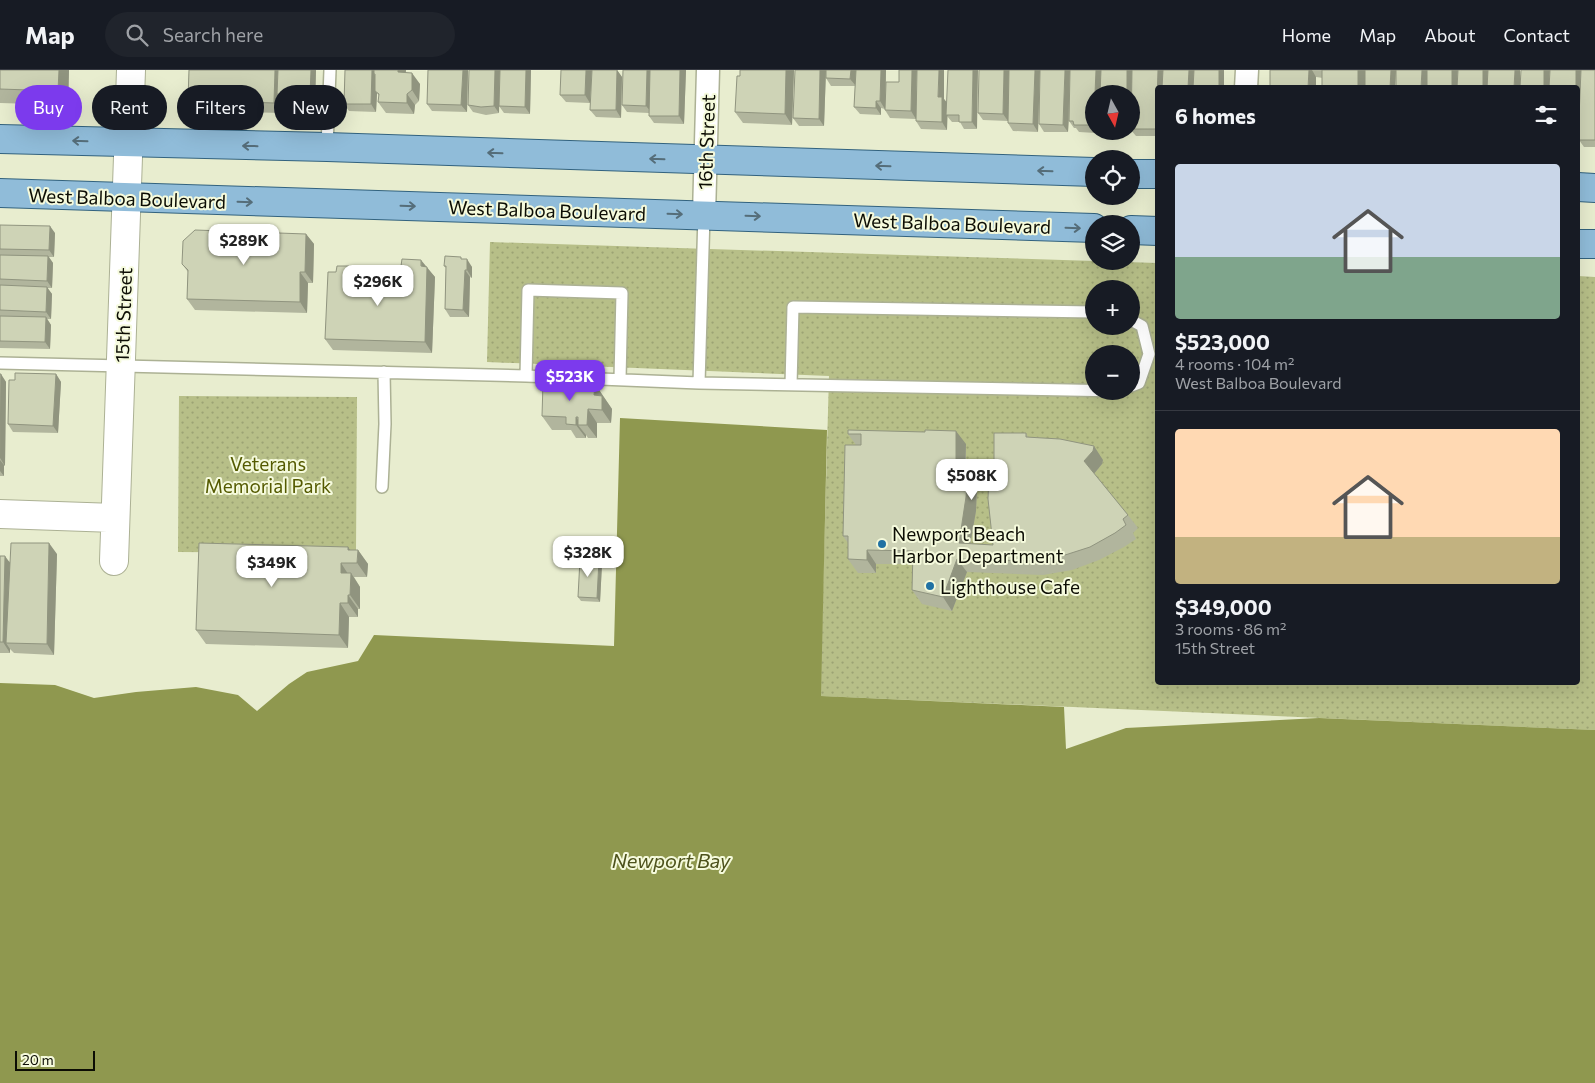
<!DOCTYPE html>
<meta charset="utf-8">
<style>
:root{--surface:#171b24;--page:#20242c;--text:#f1f3f6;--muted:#9ea1a6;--line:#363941;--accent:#7c3aed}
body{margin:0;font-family:Commissioner,sans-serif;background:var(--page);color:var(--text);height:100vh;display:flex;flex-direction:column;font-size:19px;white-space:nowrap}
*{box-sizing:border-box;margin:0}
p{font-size:16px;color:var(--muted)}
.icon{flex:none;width:28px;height:28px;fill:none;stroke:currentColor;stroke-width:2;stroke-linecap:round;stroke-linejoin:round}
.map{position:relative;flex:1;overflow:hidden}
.panel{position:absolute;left:1155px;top:15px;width:425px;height:600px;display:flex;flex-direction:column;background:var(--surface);border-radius:5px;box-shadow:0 5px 20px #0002}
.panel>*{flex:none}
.top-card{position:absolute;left:15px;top:15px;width:475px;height:45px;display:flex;gap:10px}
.needle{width:32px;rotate:172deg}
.controls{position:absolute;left:1085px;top:15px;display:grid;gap:10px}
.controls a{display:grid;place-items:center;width:55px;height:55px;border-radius:50%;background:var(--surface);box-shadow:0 5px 20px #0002;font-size:25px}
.scale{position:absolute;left:15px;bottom:12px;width:80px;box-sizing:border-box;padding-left:5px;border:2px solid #0c0d04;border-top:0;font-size:14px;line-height:18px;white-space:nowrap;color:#0c0d04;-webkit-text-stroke:4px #f5fadc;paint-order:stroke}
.price{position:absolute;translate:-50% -42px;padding:0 11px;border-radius:10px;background:#fff;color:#222;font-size:16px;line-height:32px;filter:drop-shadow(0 1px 2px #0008)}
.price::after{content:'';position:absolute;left:50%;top:30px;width:15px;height:11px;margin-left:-8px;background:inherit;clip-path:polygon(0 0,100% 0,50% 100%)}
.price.active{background:var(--accent);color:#fff}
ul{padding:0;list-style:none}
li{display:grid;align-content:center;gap:10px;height:265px;padding:0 20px}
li+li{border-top:1px solid var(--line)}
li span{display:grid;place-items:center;height:155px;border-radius:5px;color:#555}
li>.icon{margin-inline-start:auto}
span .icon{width:90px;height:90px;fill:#fffc;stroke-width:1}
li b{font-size:21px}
h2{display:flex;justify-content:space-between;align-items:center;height:60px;padding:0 20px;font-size:21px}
.pill{padding:0 18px;border-radius:22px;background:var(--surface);box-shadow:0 5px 20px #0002;font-size:18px;line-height:45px}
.pill.active{background:var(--accent);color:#fff}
header{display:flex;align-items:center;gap:30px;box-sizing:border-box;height:70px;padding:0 25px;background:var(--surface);border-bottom:1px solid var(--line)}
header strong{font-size:24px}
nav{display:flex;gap:28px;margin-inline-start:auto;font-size:18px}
.search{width:350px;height:45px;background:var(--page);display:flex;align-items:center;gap:12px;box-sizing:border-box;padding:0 18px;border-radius:28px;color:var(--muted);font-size:19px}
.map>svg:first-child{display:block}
.park{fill:url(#park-dots);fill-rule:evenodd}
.water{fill:#8f984f}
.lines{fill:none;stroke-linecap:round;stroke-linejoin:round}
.service-casing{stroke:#acb194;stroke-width:14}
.minor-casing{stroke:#acb194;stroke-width:25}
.tertiary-casing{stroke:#acb194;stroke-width:30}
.primary-casing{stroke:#32627e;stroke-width:30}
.service{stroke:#fff;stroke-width:11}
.minor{stroke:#fff;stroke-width:22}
.tertiary{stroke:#fff;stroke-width:28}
.primary{stroke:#90bcd9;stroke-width:28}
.wall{fill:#b1b59d;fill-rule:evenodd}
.shaded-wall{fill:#90947f}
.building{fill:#ced3b6;stroke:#90947f;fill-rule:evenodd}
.oneway{stroke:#556d79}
.poi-dot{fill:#2172a3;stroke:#f5fadc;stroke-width:2}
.labels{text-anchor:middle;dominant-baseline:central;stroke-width:4;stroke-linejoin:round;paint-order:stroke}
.street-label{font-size:19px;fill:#0c0d04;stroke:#f5fadc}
.park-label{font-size:19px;fill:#545a00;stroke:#f5fadc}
.poi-label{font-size:19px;fill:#0c0d04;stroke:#f5fadc;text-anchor:start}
.water-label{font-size:20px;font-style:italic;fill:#4d521c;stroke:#f5fadc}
</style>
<header>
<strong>Map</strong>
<div class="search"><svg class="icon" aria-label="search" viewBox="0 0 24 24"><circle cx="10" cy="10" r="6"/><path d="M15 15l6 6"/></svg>Search here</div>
<nav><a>Home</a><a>Map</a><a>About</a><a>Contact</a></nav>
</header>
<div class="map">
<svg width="1595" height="1013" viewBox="0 0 1595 1013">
<defs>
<pattern id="park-dots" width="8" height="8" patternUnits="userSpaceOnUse" patternTransform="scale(1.25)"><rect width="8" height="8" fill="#b7bf88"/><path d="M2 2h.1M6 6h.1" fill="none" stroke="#9ca374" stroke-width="1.8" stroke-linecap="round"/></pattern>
</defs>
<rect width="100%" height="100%" fill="#e8edcf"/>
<path class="park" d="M490,172L1157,193L1158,612H1578V206L1595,207V660L820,626L829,306L487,292ZM1094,219H1131V256H1094ZM1094,284H1131V321H1094Z
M179,326L357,327L356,483L178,482Z"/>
<path class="water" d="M620,348L827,360L821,626L1064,637L1066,679L1126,658L1319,648L1595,660V1013H0V613L55,615L94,628L136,622L196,617L238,625L257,641L289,614L307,602L358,591L374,565L614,576Z"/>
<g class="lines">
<g class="service-casing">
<path id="service" d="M327,77L330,0
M704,145L699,313L1121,321
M1131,250L1142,256L1149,284L1139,313L1131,316
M0,293L526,306L699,313
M526,306L528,220L622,223L620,309
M791,315L793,237L1094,242
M382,417L385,354L384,302"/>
</g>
<g class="minor-casing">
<path id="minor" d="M1246,18L1247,0
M704,145L708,0"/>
</g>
<g class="tertiary-casing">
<path id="tertiary" d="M0,444L115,448
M114,491L131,0"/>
</g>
<g class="primary-casing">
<path id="primary" d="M0,69L327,77L1094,102
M1131,104H1158
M1578,117L1595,118
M0,123L1094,158
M1131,160L1158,161
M1578,174H1595"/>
</g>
<use href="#service" class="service"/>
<use href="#minor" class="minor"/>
<use href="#tertiary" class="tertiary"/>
<use href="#primary" class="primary"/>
</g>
<path class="wall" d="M0,0H69L68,35L0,33Z
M189,0H316L315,33L283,32L282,30L281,43L196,41L188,30Z
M345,0H406L405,3L420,14L419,31L415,35L414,44L386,43L378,32L379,26L377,23L376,42L349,41L344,34Z
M428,0H468L467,42L432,41L427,34Z
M469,0H531L530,44L504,43L499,36V43L486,45L473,42L468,35Z
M592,0L590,33L566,32L560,25Z
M617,0L622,7L621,48L596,47L590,40Z
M623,0H686L684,54L654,53L649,46V43L627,42L622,35Z
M794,0L792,55L743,53L735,42Z
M826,0H886V12L944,29L947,33L948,0L977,59H964L960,52H952L947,46V60L921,59L916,51V49L890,48L885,40V39L881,38V45L860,44L854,37L855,16H831L826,8Z
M826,0L824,56H799L793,48Z
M1040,0L1038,62L1013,61L1008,53V51L983,50L978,43Z
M1070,0H1224V18H1158V66H1136L1131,60V24H1094V61H1096V63L1079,62L1076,58H1074L1069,51L1068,62H1044L1039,54Z
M1270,0H1396L1395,18L1316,7Z
M1595,0V77H1584L1579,70H1578V18Z
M1104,61H1131V63L1104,62Z
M0,155L55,163L54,187H49L53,193L52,218H47L52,224L51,249H47L51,255L50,279L0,278Z
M306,164L314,174L313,213H308L307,243L195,240L187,229L188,202L182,194Z
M463,189L472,197V208L470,207L469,247H450L445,239L446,198L444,196Z
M349,196L361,213V219L396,220L426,197L435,207L432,283L333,280L325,269L336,202Z
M0,304L6,312L5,396L4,395V406H0Z
M56,304L61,312L58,363L13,362L8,354L15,310Z
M595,314L612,339L611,353H597V368H588L586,365V368H576L571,360H552L542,346Z
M848,360L966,374V391L994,392L1026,363L1028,367L1103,390L1102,394L1094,404L1128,445L1138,458L1133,463L1136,469L1124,477L1099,490L1072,500L1043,505L967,502L952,541L922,534L912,520L913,494H876V503H858L848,489V473L843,466L856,375L848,364ZM977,416H988L993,475L970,474L976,441Z
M350,480H358L368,494L367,507H354L360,517V539H358V547H349L348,578L206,574L196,560Z
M57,484L54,585L14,583L10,579V583H0V486L10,492Z
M599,490L602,494L600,532L581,531L578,527Z"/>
<path class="shaded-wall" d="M59,0H69L68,35L58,21Z
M275,0H283L277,24L282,30L281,43L274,33Z
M311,0H316L315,33L310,25Z
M372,0H377L375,4H374L377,8L375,21L377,23L376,42L371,34Z
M398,0H406L405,13L398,2Z
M463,0H468L467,42L461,35Z
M495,0H500L499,43L494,36Z
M526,0H531L530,44L525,37Z
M586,0H592L590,33L585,25Z
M617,0L622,7L621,48L616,40Z
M647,0H653L652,43L646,36Z
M680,0H686L684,54L679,46Z
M786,0H794L792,55L785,44Z
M820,0H826L824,56L819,49Z
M851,0H856V16L850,9Z
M881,0H886L885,39L880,31Z
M912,0H917L916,49L911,41Z
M939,0H944V29L948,34L947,60L942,52L938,27Z
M973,0H978L977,59L972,52Z
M1004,0H1010L1008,51L1003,44Z
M1035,0H1040L1038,62L1033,54Z
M1065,0H1070L1068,62L1063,55Z
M1096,0H1101V24H1095Z
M1127,0H1133L1131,24H1127Z
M1158,0H1163V18H1158V62L1156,59Z
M1189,0H1194V18H1188Z
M1219,0H1224V18H1219Z
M1309,0H1312L1316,7V18H1308Z
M1358,0H1366L1365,18H1358Z
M1391,0H1396L1395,18H1390Z
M1422,0H1427V18H1421Z
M1452,0H1458L1457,18H1452Z
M1483,0H1489L1488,18H1483Z
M1515,0H1520V18H1514Z
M1544,0H1550L1549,18H1544Z
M1576,0H1581L1579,70L1578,68V18H1576Z
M412,3L420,14L419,31L412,20Z
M407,24L415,35L414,44L407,33Z
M876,31L881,38V45L876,38Z
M1091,51L1094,56V60L1091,55Z
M50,156L55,163L54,187L49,180Z
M306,164L314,174L313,213L305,202Z
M48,186L53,193L52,218L47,211Z
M467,189L472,197V208L467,200Z
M421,190L435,207L432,283L425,272Z
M349,196L361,213L360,230L353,219L349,202Z
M465,200L470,207L469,247L463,240Z
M300,202L308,213L307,243L300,232Z
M47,217L52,224L51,249L46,242Z
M46,247L51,255L50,279L45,272Z
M1,304L6,312L5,396L0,388Z
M56,304L61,312L58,363L53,356Z
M595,314L612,339L611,353L602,340L594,325Z
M588,339L597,353V368L587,355Z
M576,347L582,355H578L586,365V368L576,355Z
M956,361L966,374L965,405L956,391Z
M1094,376L1103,390L1102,394L1093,405L1084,391Z
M0,390L4,395V406L0,401Z
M968,402L977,416L976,441L968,487L959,473Z
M49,473L57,484L54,585L47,574Z
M348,477L358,491V480L368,494L367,507L348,480Z
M867,480L876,494V503L867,490Z
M5,486L13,497L6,573L10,579V583L3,572Z
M957,489L967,502L952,541L943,527Z
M599,490L602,494L600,532L597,528Z
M341,493L350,507L341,503Z
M351,503L360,517V539L350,525Z
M348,525L358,539V547L348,533Z
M340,533L349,547L348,578L339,565Z"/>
<path class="building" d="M0,0H59L58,21L0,19Z
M189,0H275L274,33L188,30Z
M278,0H311L310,25L277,24Z
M345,0H372L371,34H344Z
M374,0H398V2L412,3V20L407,24V33L378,32L379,24L375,21V4H374Z
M428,0H463L461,35L427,34Z
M469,0H495L494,36L481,37L468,35Z
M500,0H526L525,37L499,36Z
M561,0H586L585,25H560Z
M592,0H617L616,40H590Z
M623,0H647L646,36L622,35Z
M650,0H680L679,46H649Z
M740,0H786L785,44L735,42L737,6H740Z
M795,0H820L819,49L793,48Z
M826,0H851L850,9L826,8Z
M856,0H881L880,31H876V38L854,37Z
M899,0H912L911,41L885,40L886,12H899Z
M917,0H939L938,27H942V52L916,51Z
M948,0H973L972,52H959V45H946Z
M979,0H1004L1003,44L978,43Z
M1009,0H1035L1033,54L1008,53Z
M1040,0H1065L1063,55L1039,54Z
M1070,0H1096L1095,24H1094V52L1091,51V55H1074L1073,51H1069Z
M1101,0H1127V24H1100Z
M1132,0H1158L1156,59H1131Z
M1163,0H1189L1188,18H1162Z
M1194,0H1219V18H1193Z
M1270,0H1309L1308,18H1270Z
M1322,0H1358V18H1322Z
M1365,0H1391L1390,18H1365Z
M1396,0H1422L1421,18H1396Z
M1427,0H1452V18H1427Z
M1458,0H1483V18H1457Z
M1488,0H1515L1514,18H1487Z
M1521,0H1544V18H1520Z
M1550,0H1576V18H1549Z
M1581,0H1595V70H1578Z
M0,155L50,156L49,180L0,179Z
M195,160L306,164L305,202H300V232L187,229L188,200L182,194L183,171Z
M0,185L48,186L47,211L0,209Z
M445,186L461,187V189H467V200H465L463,240L445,239L446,196H444Z
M402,189L421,190V196L427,197L425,272L325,269L328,202H336L337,196H349V202L353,203V219L396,220L397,196H401Z
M0,215L47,217L46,242L0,240Z
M0,246L46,247L45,272L0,271Z
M15,303L56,304L53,356L8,354L9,310H15Z
M0,304H1L0,388Z
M543,313L595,314L594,325L602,326V340L588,339L587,355H578V347H576V355L566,354V347L542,346Z
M848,360L925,362V360L956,361V391L994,392V363H1026V367L1060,369L1094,376L1093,381L1084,391L1128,445L1123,449L1126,455L1115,463L1090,477L1062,486L1034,491L957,489L943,527L912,520L913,481L867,480V490L848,489V466H843L845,375H861V364H848ZM968,402H989L988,429L993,475L959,473L966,427Z
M11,473H49L47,574L6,573Z
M199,473L348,477V480H358L357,493H341V503H351L350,525H348V533H340L339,565L196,560Z
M0,486H5L3,572H0Z
M580,489L599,490L597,528L578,527Z"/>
<defs><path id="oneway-shaft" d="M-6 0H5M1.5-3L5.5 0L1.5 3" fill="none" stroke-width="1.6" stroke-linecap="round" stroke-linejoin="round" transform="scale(1.25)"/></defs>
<g class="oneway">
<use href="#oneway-shaft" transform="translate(80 71) rotate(-178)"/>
<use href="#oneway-shaft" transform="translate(250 76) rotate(-179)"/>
<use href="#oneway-shaft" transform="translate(495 83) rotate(-178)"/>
<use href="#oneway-shaft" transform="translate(657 89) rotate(-178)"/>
<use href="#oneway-shaft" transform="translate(883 96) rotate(-178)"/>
<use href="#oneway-shaft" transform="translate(1045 101) rotate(-178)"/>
<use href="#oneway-shaft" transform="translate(245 132) rotate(2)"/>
<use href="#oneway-shaft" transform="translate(408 136) rotate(2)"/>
<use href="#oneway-shaft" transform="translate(675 144) rotate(2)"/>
<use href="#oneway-shaft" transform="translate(753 146) rotate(2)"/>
<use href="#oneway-shaft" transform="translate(1073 158) rotate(2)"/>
</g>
<g class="poi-dot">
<circle cx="882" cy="474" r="5"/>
<circle cx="930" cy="516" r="5"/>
</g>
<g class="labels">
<g class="street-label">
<text transform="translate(706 72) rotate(-88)">16th Street</text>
<text transform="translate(127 128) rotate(2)">West Balboa Boulevard</text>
<text transform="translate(547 140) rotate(2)">West Balboa Boulevard</text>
<text transform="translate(952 153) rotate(2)">West Balboa Boulevard</text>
<text transform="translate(123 245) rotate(-88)">15th Street</text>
</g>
<g class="park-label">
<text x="268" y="393">Veterans<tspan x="268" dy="22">Memorial Park</tspan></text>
</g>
<g class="poi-label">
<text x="892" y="463">Newport Beach<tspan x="892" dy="22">Harbor Department</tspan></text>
<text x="940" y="516">Lighthouse Cafe</text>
</g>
<g class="water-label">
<text x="671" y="790">Newport Bay</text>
</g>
</g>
</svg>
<div class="controls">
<a><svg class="needle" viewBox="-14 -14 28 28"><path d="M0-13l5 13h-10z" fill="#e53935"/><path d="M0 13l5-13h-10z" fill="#9ea1a6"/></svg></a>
<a><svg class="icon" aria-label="locate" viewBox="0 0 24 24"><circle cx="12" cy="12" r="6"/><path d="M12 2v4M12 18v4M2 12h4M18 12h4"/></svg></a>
<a><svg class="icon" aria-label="layers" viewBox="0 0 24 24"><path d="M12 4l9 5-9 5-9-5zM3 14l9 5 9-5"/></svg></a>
<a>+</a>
<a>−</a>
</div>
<div class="scale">20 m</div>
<b class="price" style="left:244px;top:196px">$289K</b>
<b class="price" style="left:378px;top:237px">$296K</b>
<b class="price active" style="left:570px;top:332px">$523K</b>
<b class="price" style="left:972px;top:431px">$508K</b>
<b class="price" style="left:588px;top:508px">$328K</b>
<b class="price" style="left:272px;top:518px">$349K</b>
<div class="top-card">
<a class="pill active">Buy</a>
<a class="pill">Rent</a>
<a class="pill">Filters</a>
<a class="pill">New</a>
</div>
<section class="panel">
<h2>6 homes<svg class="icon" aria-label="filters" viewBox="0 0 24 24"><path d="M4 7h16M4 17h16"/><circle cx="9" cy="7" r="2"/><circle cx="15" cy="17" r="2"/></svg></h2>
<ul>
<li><span style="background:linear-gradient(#c9d6e8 60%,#7fa58c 0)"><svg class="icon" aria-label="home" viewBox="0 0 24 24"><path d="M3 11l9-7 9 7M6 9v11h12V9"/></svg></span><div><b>$523,000</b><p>4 rooms · 104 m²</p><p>West Balboa Boulevard</p></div></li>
<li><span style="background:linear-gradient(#ffd9b3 70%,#c2b280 0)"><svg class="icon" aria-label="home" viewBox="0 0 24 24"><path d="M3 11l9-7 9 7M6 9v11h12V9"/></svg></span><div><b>$349,000</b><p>3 rooms · 86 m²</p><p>15th Street</p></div></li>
</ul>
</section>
</div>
